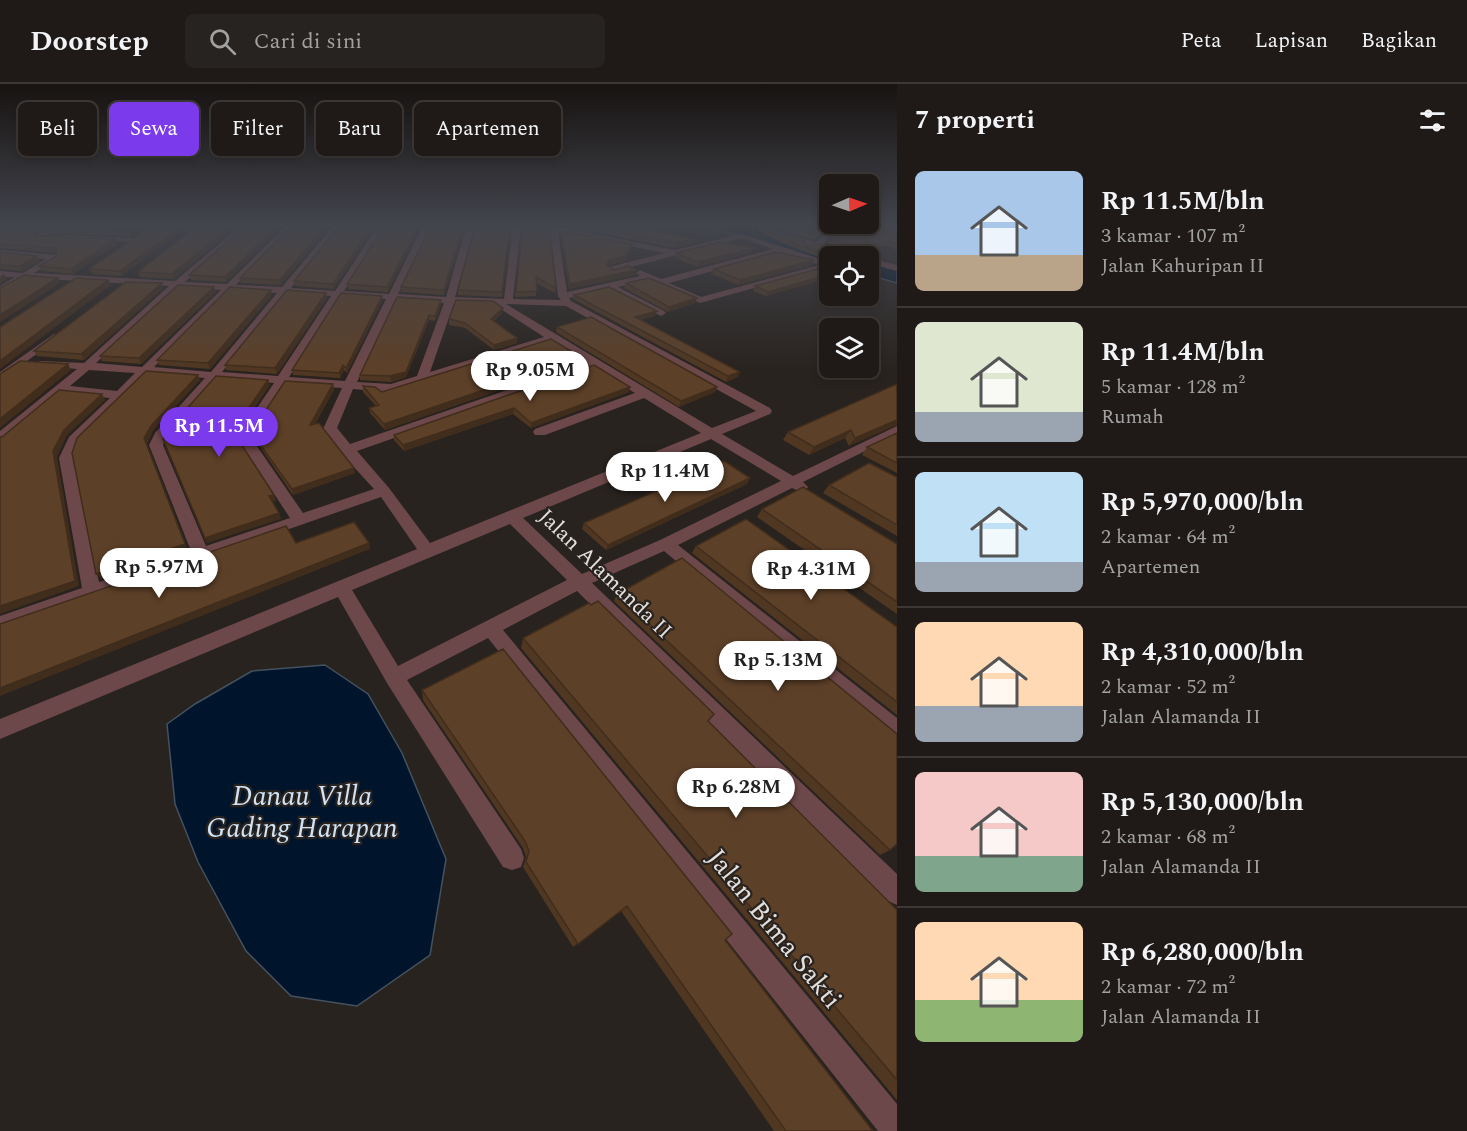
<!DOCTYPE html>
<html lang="id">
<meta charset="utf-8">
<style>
:root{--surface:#1f1a17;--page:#272320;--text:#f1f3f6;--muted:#a1a1a1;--line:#3c3836;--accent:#7c3aed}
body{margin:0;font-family:Spectral,serif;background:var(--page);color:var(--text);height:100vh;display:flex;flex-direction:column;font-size:22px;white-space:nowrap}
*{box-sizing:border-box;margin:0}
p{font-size:20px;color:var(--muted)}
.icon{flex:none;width:33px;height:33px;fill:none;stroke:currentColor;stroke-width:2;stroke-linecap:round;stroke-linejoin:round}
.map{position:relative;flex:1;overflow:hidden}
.panel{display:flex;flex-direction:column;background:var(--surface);width:570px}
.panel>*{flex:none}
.top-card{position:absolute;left:18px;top:18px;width:570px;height:54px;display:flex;gap:12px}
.needle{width:39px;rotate:88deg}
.tools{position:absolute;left:819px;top:90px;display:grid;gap:12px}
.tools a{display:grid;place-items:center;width:60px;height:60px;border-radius:9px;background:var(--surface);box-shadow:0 3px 9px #0003,0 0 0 2px var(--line);font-size:30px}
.price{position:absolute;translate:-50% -51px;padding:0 14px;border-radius:21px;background:#fff;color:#222;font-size:20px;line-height:39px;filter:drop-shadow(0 2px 3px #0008)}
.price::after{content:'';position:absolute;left:50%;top:36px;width:18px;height:14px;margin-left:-9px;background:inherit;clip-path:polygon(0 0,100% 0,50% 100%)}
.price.active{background:var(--accent);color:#fff}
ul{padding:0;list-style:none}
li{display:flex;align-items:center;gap:18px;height:150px;padding:0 18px}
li+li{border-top:2px solid var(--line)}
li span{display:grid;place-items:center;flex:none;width:168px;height:120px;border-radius:9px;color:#555}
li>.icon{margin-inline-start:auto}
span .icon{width:72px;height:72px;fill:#fffc;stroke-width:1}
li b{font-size:26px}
h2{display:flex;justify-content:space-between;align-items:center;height:72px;padding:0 18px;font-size:26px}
.pill{padding:0 21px;border-radius:9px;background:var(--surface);box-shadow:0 3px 9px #0003,0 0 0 2px var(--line);font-size:21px;line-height:54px}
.pill.active{background:var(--accent);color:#fff}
header{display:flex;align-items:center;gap:36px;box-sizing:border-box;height:84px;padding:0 30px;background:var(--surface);border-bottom:2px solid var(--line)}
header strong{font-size:28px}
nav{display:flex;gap:33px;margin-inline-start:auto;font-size:21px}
.search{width:420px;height:54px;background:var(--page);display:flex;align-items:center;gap:15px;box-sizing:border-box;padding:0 21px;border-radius:9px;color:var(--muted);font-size:22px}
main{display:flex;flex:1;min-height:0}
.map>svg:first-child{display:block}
.water{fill:#00152b;stroke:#445260;stroke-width:1.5}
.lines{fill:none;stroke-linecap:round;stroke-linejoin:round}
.street{fill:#6d484a;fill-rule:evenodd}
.wall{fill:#503722}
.shaded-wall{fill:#412d1c}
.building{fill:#5d4028;stroke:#412d1c;stroke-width:1.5}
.labels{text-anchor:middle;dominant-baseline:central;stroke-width:4.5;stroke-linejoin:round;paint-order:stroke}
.street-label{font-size:22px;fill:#e3dfdc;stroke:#29231f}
.near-street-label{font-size:27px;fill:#e3dfdc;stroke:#29231f}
.near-water-label{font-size:28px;font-style:italic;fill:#cfe2f6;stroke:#29231f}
</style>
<header>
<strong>Doorstep</strong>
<div class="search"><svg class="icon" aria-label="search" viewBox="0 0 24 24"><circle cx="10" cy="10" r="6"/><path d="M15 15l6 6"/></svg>Cari di sini</div>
<nav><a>Peta</a><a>Lapisan</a><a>Bagikan</a></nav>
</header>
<main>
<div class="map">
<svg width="897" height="1047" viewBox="0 0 897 1047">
<rect width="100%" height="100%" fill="#29231f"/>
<path class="water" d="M697,140H751L859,172H830L829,179Z
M868,175L897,184V199L869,191Z
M325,581L368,610L402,669L446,775L430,871L357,922L291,912L246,867L198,778L175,720L167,640L195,620L252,587Z"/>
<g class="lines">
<path class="street" d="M57,140H66L22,165L15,163Z
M243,140H251L185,198L227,200L288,140H296L236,201L282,203L335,140H342L291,204L335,207L379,140H387L344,207L389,210L424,140H432L398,210L446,213L467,140H475L455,213L504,215L513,140H521L513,215L561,216L558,212L550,146L527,140H543L675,166L741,150L830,178V183L700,219L648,196L618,203L664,227L666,229L661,232L608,205L569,214L571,217L770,324L772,327L770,330L722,350L793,392L897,342V351L803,398L808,403L806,406L801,408L792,404L678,461L897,634V657L889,654L664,467L592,499L897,790V821L888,817L577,507L503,546L897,1020V1047H878L488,554L407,596L521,765L524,774L521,783L512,786L503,783L387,599L338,513L0,655V635L417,465L381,413L0,546V532L82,504L59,374L69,353L110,314L62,309L5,357L0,358V347L77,285L44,282L38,279L40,277L84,279L169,202L26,194L0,209V202L15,193H0V187L23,189L46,175L0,170V166L58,171V175L34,189L175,197ZM558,148L665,169L609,183L608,185L612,188L741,154L773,165L661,195L640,186L636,189L640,192L567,208ZM782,168L820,181L701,213L669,199ZM179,203L221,206L142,283L96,279ZM231,206L277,209L211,288L154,283ZM287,209L331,212L278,292L222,288ZM341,212L386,215L345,297L289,293ZM396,216L444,219L417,292L391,300L357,298ZM454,219L493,220L544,253L430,288ZM506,220L566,222L756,327L712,344ZM551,258L586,279L350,360L337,344L353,305L376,307L382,311ZM594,284L635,309L535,345L533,348L535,351H545L644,314L701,349L430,459L389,404L357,367ZM89,286L135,289L117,307L70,302ZM148,290L205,294L155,349L149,361L191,467L99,498L73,374L79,358ZM217,295L274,299L240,349V358L290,434L206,462L163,361L166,353ZM285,300L342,304L323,345L341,369L374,405L303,429L254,358V349ZM711,355L781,397L660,456L582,490L523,434ZM510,440L567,496L398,582L352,506Z
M807,140H818L834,145V149L823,160L861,172H850L815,163L805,164L806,160L778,151L782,149L815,158L819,156L826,148Z
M63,151L133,154L137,156L133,158L60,155V151Z
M868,174L897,181V187L868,179Z
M868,192L874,195V199L868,201Z
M54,250L58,251V255L0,296V288Z"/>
</g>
<path class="wall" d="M17,140H147L130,152L35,148L36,152L117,160L73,190L41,187L39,182L57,172L56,169L0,164V147Z
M155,140L122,192L92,190L89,185Z
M199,140H239L174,195L140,193L138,188Z
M248,140H284L226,198L191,196L189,191Z
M294,140L281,201L241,199L240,194Z
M341,140L334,205L295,202L294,197Z
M386,140L388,208L348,205L347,200Z
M465,140L444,211L401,208V203Z
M511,140L502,213L458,211V206Z
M523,140L556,204L555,209L536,199V212L515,213Z
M556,140H622L695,159L675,164Z
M743,140H758L755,142L753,145Z
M761,140H814L822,149L815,156Z
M827,140H884L897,145V166L885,161L858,169L828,159L837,145L835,143Z
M759,143L806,162L846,172H830V177L795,164L757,147Z
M561,147L631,165L625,177L608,182L614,186L635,191L569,205L561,151Z
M0,168L37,172L39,177L22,187L0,185Z
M752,168L697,183L675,174L676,169Z
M812,181L738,201L712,190L714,185Z
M830,187V194L766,212L753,207L755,202Z
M626,199L695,219L668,228L624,204Z
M214,203L216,208L141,280L102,277L100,272Z
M163,204L84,276L37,272L34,267Z
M326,209L327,214L277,290L226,286L225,281Z
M272,211L210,285L159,281L157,276Z
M574,211L655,232L640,236L738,293L726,298L573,215Z
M382,212V217L347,289L344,286L340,294L293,291L292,286Z
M441,216V221L435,237L429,236L406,293L391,298L360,296V291Z
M503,224L502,229L494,237L517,259L494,266L465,244L449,241V235Z
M557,243L715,308L679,323L556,248Z
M580,278L385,346L370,329L369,324L376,322L363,308V302L382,308Z
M594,281L630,303L629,308L531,344L513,330L404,367L394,356V351Z
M333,300L334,306L315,340L355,389L293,411L256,357L254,352Z
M897,300L849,362L845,354L809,371L783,356L788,348Z
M897,349V389L862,371L867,363Z
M897,393V452L823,409L829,401Z
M750,394L747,400L606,466L582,445L584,439Z
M762,425L897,460V530L757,433Z
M696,462L897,543V631L692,469Z
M617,510L890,766L880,771L614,517Z
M523,554L714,630L708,637L897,826V1016L521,564Z
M422,606L725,856L873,1047H774L621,827L573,863L523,783L526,773L523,764L423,616Z"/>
<path class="shaded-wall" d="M139,140H147L130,152L129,147Z
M184,140H191L122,192L120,187Z
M233,140H239L174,195L172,190Z
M279,140H284L226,198L225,193Z
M327,140H332L281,201L280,196Z
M373,140H376L334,205L333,200Z
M419,140H421L388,208L387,203Z
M463,140H465L444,211V206Z
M824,145L822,149L815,156L817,151Z
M115,155L117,160L73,190L71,185Z
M696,155L695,159L675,164L676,159Z
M888,157L885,161L858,169L860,164Z
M632,160L625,177L608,181L606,186L607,181L609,176Z
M754,164L752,168L697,183L698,178Z
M848,169L846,172H837Z
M37,172L39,177L22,187L20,182Z
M814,176L812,181L738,201L740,196Z
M636,186L635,191L569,205L570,200Z
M4,190L7,195L0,200V193Z
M830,190V194L766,212L768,208Z
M58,194L60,199L0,238V231Z
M108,196L111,201L0,285V277Z
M162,199L163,204L84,276L81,270Z
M214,203L216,208L141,280L139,274Z
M271,206L272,211L210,285L208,279Z
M326,209L327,214L277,290L275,284Z
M382,212V217L347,289L346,284Z
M697,214L695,219L668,228L669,223Z
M441,216V221L435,237V232Z
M503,224L502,229L490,240L491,235Z
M657,227L655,232L633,238L635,233Z
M429,231V236L406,293L391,298L390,292Z
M517,254V259L494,266V261Z
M581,273L580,278L385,346L384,340Z
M68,280L71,286L0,344V335Z
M343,281L344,286L340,294L339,289Z
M740,288L738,293L726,298L728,292Z
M198,291L200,296L153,347L147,360L188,466L101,495L96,490L144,354L151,342Z
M268,296L270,301L238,348V358L236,352V342Z
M333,300L334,306L311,347L310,341Z
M630,303L629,308L531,344V339Z
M717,303L715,308L679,323L681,317Z
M102,310L105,316L67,351L57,373L79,502L0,530V522L53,367L64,346Z
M514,324L513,330L404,367L403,361Z
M897,336V341L849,362L855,354Z
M851,346L845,354L809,371L814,363Z
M354,384L355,389L293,411L292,405Z
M750,394L747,400L606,466L608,461Z
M274,411L276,417L271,418L269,412Z
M279,429L281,435L207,459L205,454Z
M369,459L370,465L0,612V604Z"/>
<path class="building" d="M17,140H139L129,147L33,144L35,152L115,155L71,185L39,182L57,172L56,164L0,160V147Z
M155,140H184L120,187L89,185Z
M199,140H233L172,190L138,188Z
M248,140H279L225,193L189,191Z
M294,140H327L280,196L240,194Z
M341,140H373L333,200L294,197Z
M386,140H419L387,203L347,200Z
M432,140H463L444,206L401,203Z
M476,140H510L502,208L458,206Z
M523,140H537L549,143L556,204L536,193L537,207L516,208Z
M579,140H622L696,155L676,159Z
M778,140H814L824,145L817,151Z
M838,140H884L897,145V161L888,157L860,164L830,155L839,142Z
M759,143L805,157L806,162L817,160L848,169L837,172H832L797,160Z
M561,147L632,160L626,172L609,176L607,181L614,186L628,182L636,186L570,200Z
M720,158L754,164L698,178L676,169Z
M0,168L37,172L20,182L0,181Z
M776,168L814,176L740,196L714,185Z
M821,184L830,187V190L768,208L755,202Z
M24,191L58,194L0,231V204Z
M76,194L108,196L0,277V243Z
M649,194L697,214L669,223L626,199Z
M126,198L162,199L81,270L34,267Z
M178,201L214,203L139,274L100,272Z
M230,203L271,206L208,279L157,276Z
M609,203L657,227L635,233L740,288L728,292L574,211Z
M287,206L326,209L275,284L225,281Z
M341,209L382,212L346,284L343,281L339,289L292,286Z
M397,213L441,216L435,232L429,231L406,288L390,292L360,291Z
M456,216L493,217L503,224L491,235L517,254L494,261L465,239L449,235Z
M591,233L717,303L681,317L557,243Z
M551,255L581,273L384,340L369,324L379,321L363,302L375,303L382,308Z
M20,277L68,280L0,335V290Z
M594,281L630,303L531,339L514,324L403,361L394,351Z
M146,287L198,291L151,342L144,354L185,460L96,490L72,369L77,354Z
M216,292L268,296L236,342V352L274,411L269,412L279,429L205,454L163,355L165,349Z
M285,297L333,300L310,341L319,339L354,384L292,405L254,352V344Z
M897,300V336L855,354L851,346L814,363L788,348Z
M59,306L102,310L64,346L53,367L75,497L0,522V353H2Z
M897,349V379L867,363Z
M724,377L750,394L608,461L584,439Z
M869,379L897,393V441L829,401Z
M803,403L897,460V518L762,425Z
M746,435L897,543V618L696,462Z
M354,438L369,459L0,604V540L286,442L296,459Z
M682,474L897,650V760L890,766L617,510Z
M598,517L714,630L708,637L897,826V996L523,554L589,519L591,521Z
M503,565L732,850L725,856L873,1047H786L627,822L578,860L526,778L529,767L525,757L422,606Z"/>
<linearGradient id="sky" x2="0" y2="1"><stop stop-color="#171311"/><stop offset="0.49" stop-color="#43454d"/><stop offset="1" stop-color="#43454d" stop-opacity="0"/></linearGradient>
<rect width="897" height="287" fill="url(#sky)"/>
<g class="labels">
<g class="street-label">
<text transform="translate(605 490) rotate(44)">Jalan Alamanda II</text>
</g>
<g class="near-street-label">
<text transform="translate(774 845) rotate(51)">Jalan Bima Sakti</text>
</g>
<g class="near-water-label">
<text x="302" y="712">Danau Villa<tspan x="302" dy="32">Gading Harapan</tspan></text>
</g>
</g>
</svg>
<div class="tools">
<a><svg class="needle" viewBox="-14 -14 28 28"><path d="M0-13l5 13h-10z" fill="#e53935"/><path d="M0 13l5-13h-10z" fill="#a1a1a1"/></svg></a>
<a><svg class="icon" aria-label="locate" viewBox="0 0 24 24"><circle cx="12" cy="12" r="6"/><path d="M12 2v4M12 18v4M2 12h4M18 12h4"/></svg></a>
<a><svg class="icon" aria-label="layers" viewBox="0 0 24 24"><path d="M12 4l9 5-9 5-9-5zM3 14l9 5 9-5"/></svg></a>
</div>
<b class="price" style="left:530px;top:318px">Rp 9.05M</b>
<b class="price active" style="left:219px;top:374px">Rp 11.5M</b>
<b class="price" style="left:665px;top:419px">Rp 11.4M</b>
<b class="price" style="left:159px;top:515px">Rp 5.97M</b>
<b class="price" style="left:811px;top:517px">Rp 4.31M</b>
<b class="price" style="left:778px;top:608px">Rp 5.13M</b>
<b class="price" style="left:736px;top:735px">Rp 6.28M</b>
<div class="top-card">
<a class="pill">Beli</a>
<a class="pill active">Sewa</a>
<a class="pill">Filter</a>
<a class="pill">Baru</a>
<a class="pill">Apartemen</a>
</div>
</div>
<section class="panel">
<h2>7 properti<svg class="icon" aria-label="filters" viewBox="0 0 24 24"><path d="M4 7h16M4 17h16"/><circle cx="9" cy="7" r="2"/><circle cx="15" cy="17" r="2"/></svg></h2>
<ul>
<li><span style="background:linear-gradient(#a9c7e8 70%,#b9a48a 0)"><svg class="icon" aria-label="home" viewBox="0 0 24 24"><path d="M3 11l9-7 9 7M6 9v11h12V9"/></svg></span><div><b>Rp 11.5M/bln</b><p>3 kamar · 107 m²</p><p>Jalan Kahuripan II</p></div></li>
<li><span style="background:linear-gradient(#dfe7d0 75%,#9aa5b1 0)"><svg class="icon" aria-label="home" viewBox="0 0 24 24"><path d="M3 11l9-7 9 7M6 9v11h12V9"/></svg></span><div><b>Rp 11.4M/bln</b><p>5 kamar · 128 m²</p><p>Rumah</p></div></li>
<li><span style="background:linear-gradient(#bfe0f5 75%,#9aa5b1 0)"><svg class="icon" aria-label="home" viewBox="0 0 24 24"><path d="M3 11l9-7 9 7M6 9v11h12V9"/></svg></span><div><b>Rp 5,970,000/bln</b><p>2 kamar · 64 m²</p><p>Apartemen</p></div></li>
<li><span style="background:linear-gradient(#ffd9b3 70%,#9aa5b1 0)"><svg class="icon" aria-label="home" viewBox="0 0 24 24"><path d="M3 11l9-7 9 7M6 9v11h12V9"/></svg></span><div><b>Rp 4,310,000/bln</b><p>2 kamar · 52 m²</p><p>Jalan Alamanda II</p></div></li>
<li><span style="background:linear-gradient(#f6c9c9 70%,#7fa58c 0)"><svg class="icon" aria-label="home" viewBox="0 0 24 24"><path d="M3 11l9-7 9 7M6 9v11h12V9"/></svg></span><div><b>Rp 5,130,000/bln</b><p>2 kamar · 68 m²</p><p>Jalan Alamanda II</p></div></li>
<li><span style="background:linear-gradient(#ffd9b3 65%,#8fb573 0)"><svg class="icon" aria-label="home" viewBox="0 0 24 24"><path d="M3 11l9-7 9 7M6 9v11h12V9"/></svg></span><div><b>Rp 6,280,000/bln</b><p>2 kamar · 72 m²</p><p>Jalan Alamanda II</p></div></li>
</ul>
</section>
</main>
